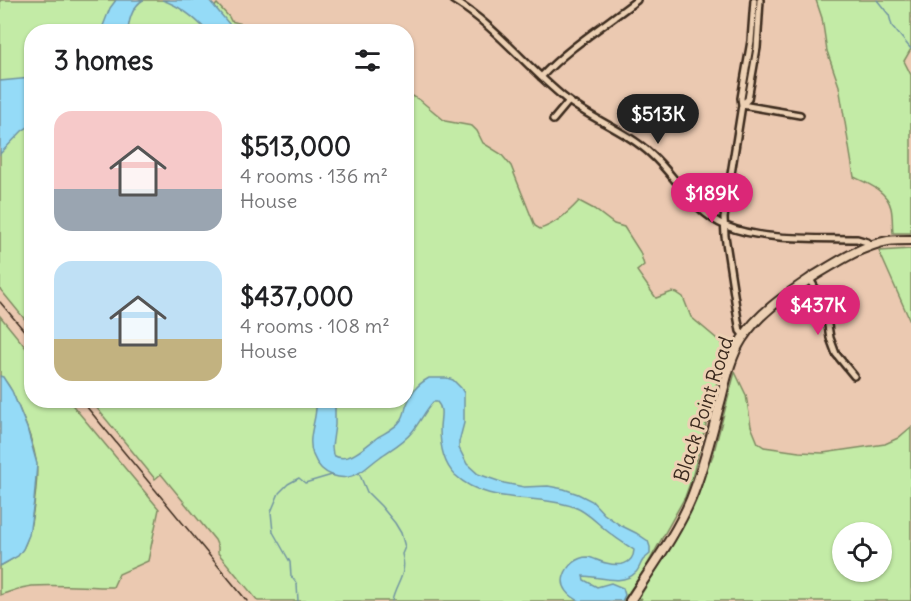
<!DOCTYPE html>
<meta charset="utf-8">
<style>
:root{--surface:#fff;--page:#f6f6f6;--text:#202124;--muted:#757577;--accent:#db2777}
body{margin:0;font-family:Delius,sans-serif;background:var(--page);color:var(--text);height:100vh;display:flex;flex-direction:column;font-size:22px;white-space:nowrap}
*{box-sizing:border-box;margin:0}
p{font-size:20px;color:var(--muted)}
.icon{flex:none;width:33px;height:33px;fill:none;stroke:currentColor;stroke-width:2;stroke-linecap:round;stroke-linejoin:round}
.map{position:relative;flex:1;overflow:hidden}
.panel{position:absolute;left:24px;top:24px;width:390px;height:384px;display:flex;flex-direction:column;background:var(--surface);border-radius:24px;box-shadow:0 2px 4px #0004}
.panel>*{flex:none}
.fabs{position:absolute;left:832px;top:522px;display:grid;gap:12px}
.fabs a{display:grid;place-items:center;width:60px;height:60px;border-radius:50%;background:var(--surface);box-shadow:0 2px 4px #0004;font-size:30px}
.price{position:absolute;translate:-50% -51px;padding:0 14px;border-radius:21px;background:var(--accent);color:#fff;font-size:20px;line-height:39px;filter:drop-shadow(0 2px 3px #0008)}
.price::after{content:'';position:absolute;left:50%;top:36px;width:18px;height:14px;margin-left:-9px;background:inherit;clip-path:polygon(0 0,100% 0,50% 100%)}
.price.on{background:#222;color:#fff}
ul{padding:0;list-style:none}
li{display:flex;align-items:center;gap:18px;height:150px;padding:0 30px}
li span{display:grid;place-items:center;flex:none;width:168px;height:120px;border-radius:18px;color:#555}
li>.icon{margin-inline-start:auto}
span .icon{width:72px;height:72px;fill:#fffc;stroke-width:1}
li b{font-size:26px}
h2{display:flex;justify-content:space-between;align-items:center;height:72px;padding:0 30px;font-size:26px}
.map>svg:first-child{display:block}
.green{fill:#c3eba6;stroke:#7f8a62;stroke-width:1.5;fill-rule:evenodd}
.water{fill:#95dbf7;stroke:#7194a0;stroke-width:1.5}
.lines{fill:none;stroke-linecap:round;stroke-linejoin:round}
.stream{stroke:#7194a0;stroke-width:1.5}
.minor-casing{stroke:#3b2a1e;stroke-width:10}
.secondary-casing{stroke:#3b2a1e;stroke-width:12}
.minor{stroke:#edd1b4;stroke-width:5}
.secondary{stroke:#edd1b4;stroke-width:8}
.rail{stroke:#3b2a1e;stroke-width:1.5}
.labels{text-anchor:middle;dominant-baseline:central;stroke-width:6;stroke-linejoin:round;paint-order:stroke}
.street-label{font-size:20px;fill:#3b2a1e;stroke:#edd1b4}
</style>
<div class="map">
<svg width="911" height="601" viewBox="0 0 911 601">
<rect width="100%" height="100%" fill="#ebc9b1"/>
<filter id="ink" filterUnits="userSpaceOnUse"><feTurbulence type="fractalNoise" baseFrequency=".0167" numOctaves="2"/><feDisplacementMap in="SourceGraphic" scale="12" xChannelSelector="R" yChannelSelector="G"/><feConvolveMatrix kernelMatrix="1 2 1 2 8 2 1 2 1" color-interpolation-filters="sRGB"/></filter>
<g filter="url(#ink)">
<path class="green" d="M0,0H116L104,31L32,32L31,80L3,81H0Z
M140,0H168L179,5L201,24L217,4L229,17L231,21L268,31L126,32L130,10Z
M816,0H911V49L904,61L911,75V233H893C892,225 893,217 891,208C887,191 869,184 854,177L839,86L827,51L822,18Z
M407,93L420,100L445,121L472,126L477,131L483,143L501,154L511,166L535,226L540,229C556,224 568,213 579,201L594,209L614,224L624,227L640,252L644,265L637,271L656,298L672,292L677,293L683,297L691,317L729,349L716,386L692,478L685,497L646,567L623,601H258L218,553V547L215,540L161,474L155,479L91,401L406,400Z
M31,123V327L0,289V151L14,137Z
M911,249V323L879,251Z
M0,316L31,354L32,400L69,401L159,509L148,561L119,574L113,587C86,587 58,584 32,586C21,587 10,592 0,595V566C8,562 16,557 22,550C32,536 39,477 36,460C33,442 26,424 19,408C14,397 10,383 0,377Z
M735,372L746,395L751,426L758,443L764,447L799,452L823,453L885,444L898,438L911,427V601H640L642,598L637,601C656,570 677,540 692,508C700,492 705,476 709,459L711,460L713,455ZM882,532V572H843V532Z"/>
<path class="water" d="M116,0H143C132,7 129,19 128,31H101L110,8Z
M162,0H209L235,31H207C195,18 180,6 162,0Z
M31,78V125L22,131L0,154V81Z
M0,376L3,377L12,391L27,428L37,464L34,501L29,535L23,549L18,556L0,566Z
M429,378H447L453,380L461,388L464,393V423L459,442V448L467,464L478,474L504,483L524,487L548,486L564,489L578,494L592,501L604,514L620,525L636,533L648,541L650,547V554C648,556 645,558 643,560C640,564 639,570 635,573C623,586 598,576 583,576L584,580L597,587L611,583L623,588L625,595L622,601C612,601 588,601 580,601C570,597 560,587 564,576C567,566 576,557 588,557C594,558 600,562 606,563C618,566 633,566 634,550C626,544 618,540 611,534C599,526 589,512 574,507C535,493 488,506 455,475C443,463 440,445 440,428C440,419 444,409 437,402H433C425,411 420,422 412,432C403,443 391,449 380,457C373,462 368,467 362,471C343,484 321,476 313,455C306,436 318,419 316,401H335V425L332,447L333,455C349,465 366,445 378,437C386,432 396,428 401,420C404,417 405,411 406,407C411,393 416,385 429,378Z"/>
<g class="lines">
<path class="stream" d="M877,0L889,15L892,26L911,49
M359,473L367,492L381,506L395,523L401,533L405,547L402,554C408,574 396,583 392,601
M298,601L297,584L291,576L290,562L273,532L271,512L279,493L288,484L299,478L305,483L332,475"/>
<g class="minor-casing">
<path id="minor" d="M453,0C496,26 527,68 566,99C593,120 626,131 651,154C676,176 693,212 726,226C762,241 818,238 857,239L867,242L872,246
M541,77C569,47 605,25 637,0
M742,105L748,99L757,48L760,0
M742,105L800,115
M553,120L569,101
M810,279L825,306L830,338L836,354L854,376
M744,336L740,331L738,320L725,236L724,218L742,105L741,98L751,41L754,0"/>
</g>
<g class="secondary-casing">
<path id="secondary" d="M630,601C651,568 676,535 691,499C704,467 712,432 721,399C726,379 731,356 742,339C759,312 789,293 814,276C837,262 861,246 888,241C896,240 903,240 911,240"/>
</g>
<use href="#minor" class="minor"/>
<use href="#secondary" class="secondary"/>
<path class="rail" d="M0,302L32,340
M81,400L247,601"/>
</g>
</g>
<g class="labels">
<g class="street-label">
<text transform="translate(703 409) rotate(-72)">Black Point Road</text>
</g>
</g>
</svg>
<div class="fabs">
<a><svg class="icon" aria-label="locate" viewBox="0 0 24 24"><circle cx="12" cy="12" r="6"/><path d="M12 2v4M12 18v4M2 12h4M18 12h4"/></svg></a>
</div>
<b class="price on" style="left:658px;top:145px">$513K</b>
<b class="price" style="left:712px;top:224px">$189K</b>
<b class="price" style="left:818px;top:336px">$437K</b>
<section class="panel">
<h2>3 homes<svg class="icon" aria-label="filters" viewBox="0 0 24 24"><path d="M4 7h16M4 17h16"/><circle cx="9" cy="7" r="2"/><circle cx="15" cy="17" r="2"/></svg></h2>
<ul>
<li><span style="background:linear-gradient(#f6c9c9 65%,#9aa5b1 0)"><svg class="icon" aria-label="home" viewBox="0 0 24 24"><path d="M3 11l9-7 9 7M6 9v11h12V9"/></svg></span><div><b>$513,000</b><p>4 rooms · 136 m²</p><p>House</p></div></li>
<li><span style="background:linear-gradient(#bfe0f5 65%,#c2b280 0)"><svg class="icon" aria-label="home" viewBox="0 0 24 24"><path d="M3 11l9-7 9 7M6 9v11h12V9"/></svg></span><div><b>$437,000</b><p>4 rooms · 108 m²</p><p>House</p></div></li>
</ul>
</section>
</div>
